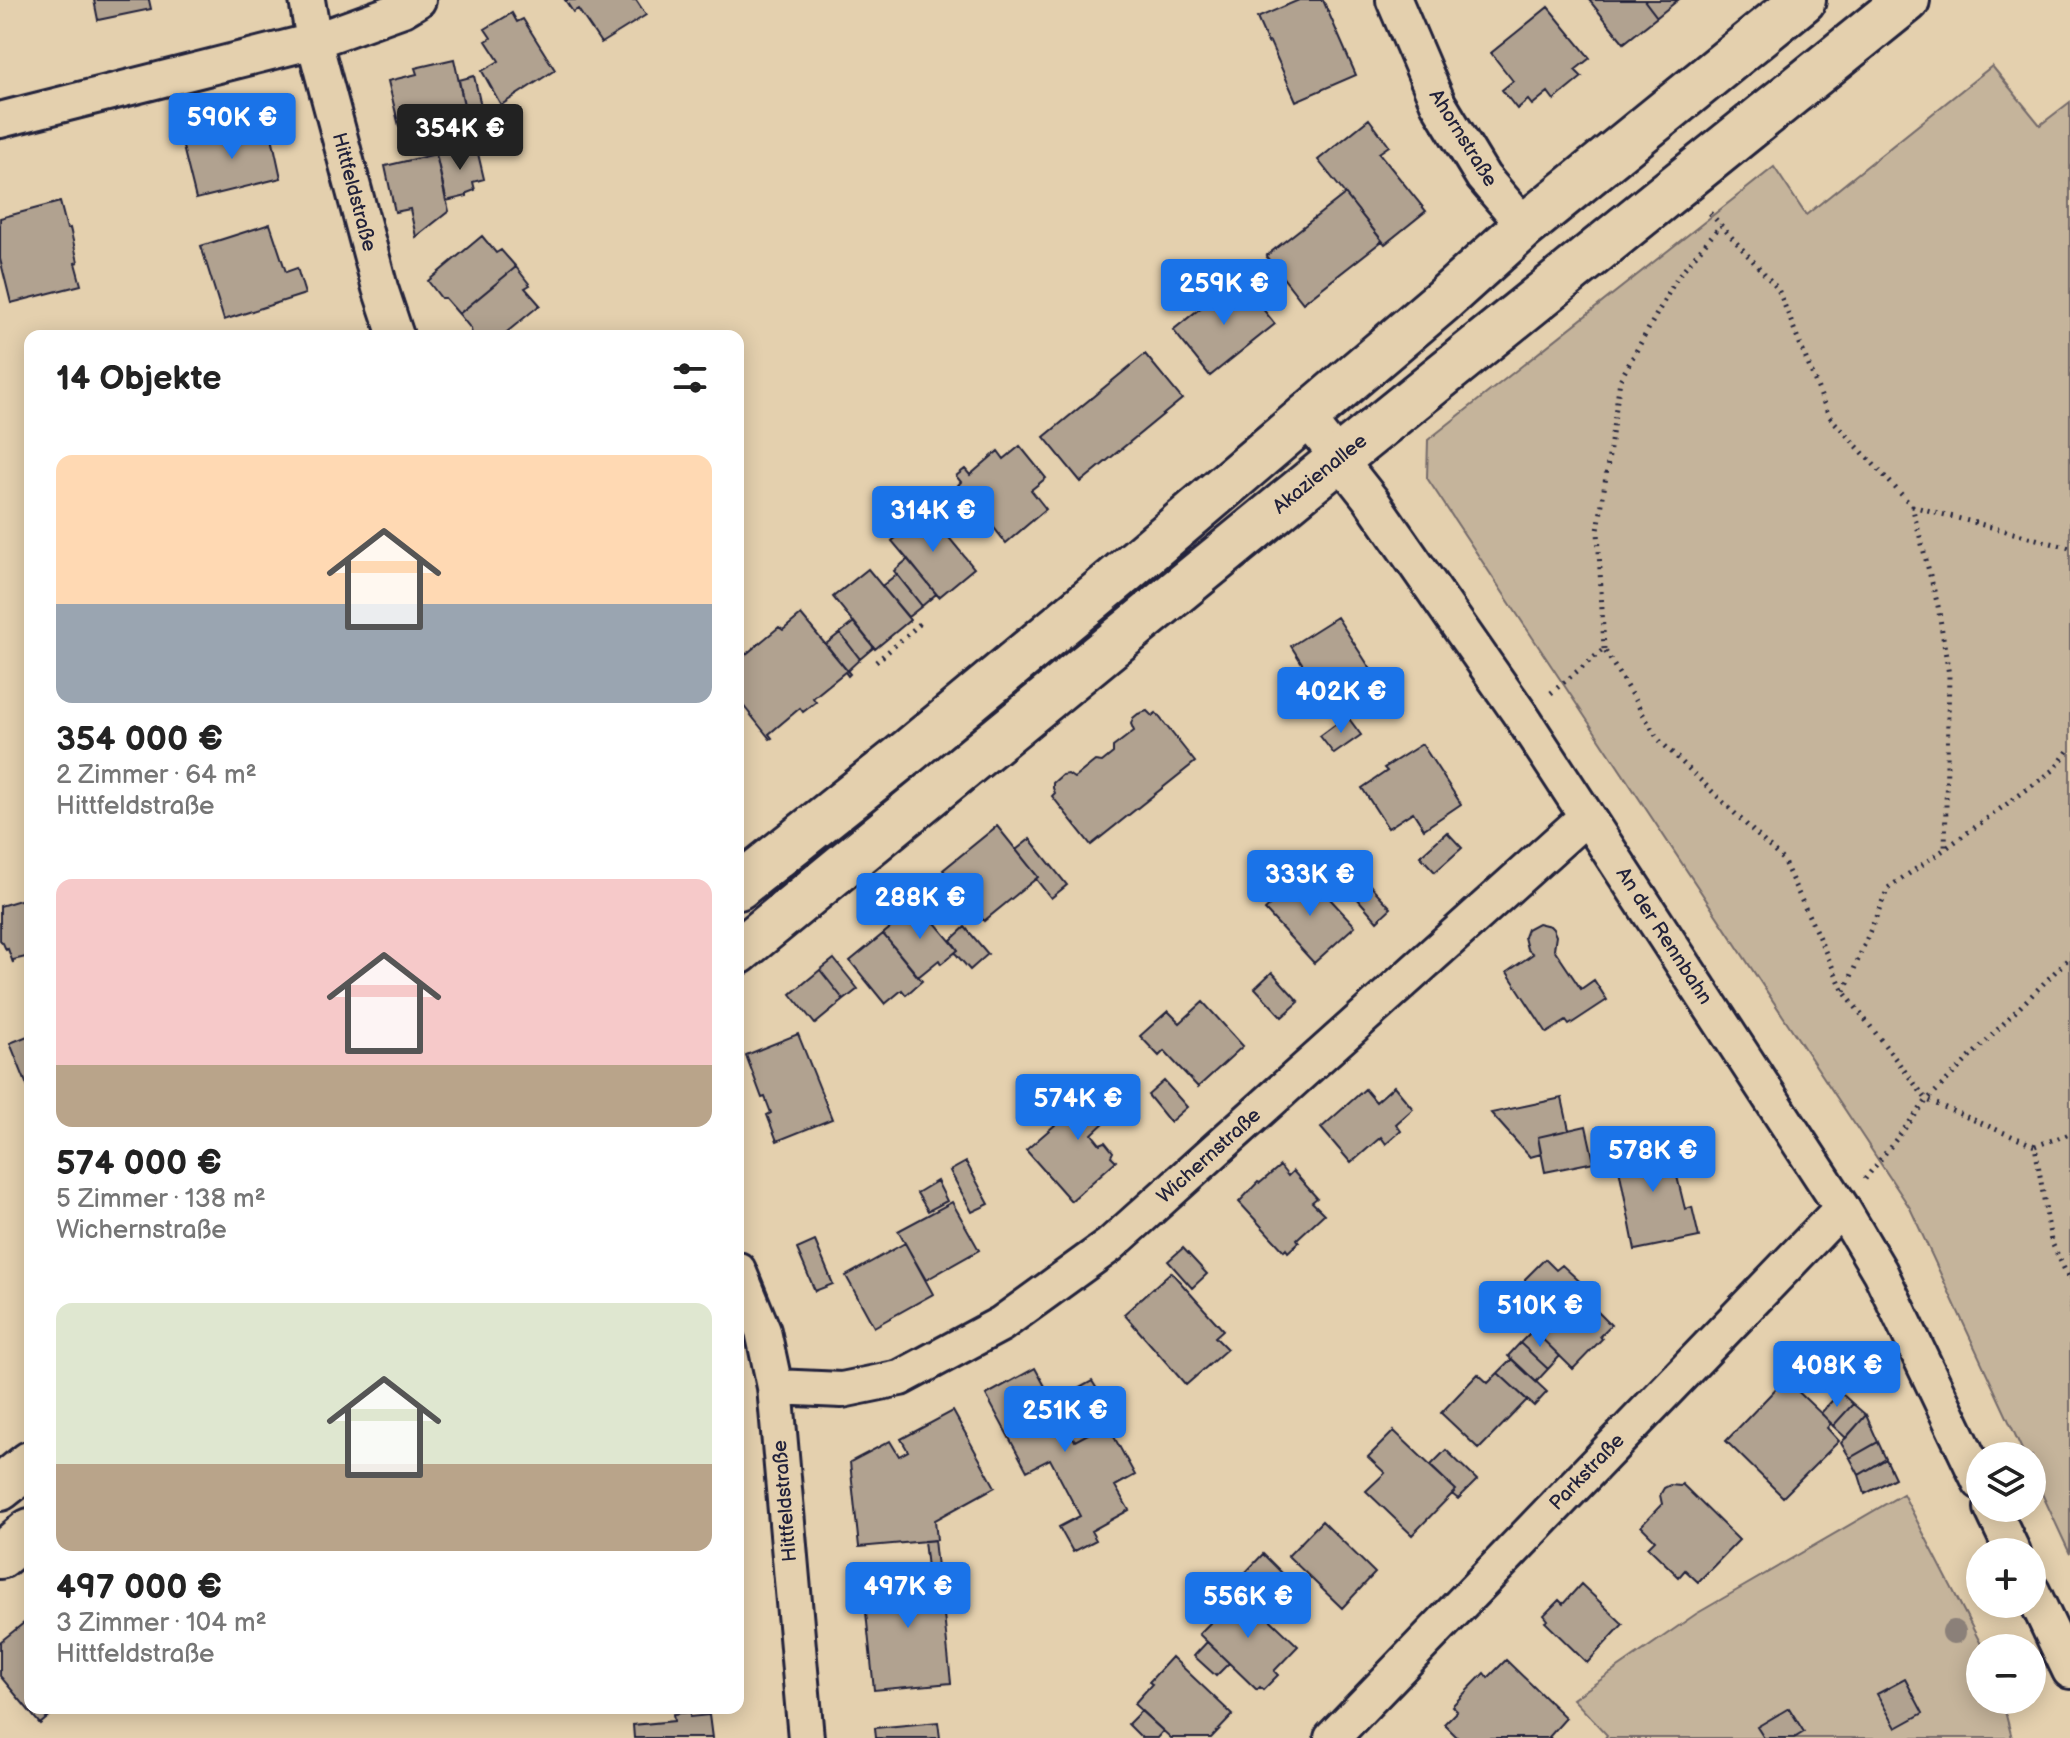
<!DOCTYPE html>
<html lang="de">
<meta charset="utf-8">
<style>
:root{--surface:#fff;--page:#f2f2f2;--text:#222;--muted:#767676;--accent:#1a73e8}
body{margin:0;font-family:"Balsamiq Sans",sans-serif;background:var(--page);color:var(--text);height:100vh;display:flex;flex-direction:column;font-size:30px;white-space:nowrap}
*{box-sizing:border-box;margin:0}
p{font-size:26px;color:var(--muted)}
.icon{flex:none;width:44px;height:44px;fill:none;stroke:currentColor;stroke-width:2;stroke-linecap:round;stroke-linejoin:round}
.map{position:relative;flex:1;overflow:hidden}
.drawer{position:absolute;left:24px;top:330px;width:720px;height:1384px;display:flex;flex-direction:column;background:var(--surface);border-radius:16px;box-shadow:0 4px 20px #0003}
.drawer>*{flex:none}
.tools{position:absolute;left:1966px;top:1442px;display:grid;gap:16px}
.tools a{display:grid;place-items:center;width:80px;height:80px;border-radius:50%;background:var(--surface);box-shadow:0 4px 20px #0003;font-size:40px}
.price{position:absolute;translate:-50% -68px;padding:0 18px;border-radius:8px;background:var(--accent);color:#fff;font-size:26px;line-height:52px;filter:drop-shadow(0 2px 4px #0008)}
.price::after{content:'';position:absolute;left:50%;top:48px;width:24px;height:18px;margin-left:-12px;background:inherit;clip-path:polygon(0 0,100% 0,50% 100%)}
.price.current{background:#222;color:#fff}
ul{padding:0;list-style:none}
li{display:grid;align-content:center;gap:16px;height:424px;padding:0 32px}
li span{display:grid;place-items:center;height:248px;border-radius:16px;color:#555}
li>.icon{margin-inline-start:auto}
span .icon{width:144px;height:144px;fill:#fffc;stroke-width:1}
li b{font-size:34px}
h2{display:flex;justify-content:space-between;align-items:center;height:96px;padding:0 32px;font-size:34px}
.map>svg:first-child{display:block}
.green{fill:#c5b49b;stroke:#746b6b;stroke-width:2}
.building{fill:#b1a290;stroke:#22223b;stroke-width:2}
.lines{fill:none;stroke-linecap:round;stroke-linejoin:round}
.street-casing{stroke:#22223b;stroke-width:40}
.secondary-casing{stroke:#22223b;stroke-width:50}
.path{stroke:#22223b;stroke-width:5;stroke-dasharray:2 6;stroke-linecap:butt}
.street{stroke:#e4d0ae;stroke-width:34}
.secondary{stroke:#e4d0ae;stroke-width:44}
.tree{fill:#8b8079}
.labels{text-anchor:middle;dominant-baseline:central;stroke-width:6;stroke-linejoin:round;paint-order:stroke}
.street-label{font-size:20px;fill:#22223b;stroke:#e4d0ae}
</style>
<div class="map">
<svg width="2070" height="1738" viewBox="0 0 2070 1738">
<rect width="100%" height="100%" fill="#e4d0ae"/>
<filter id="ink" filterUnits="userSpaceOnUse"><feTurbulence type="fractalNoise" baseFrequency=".0125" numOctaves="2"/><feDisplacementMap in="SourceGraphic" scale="16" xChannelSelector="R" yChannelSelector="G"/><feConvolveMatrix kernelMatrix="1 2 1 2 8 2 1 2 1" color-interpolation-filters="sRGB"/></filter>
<g filter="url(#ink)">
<path class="green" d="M1992,66L2040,125L2070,102V1554L2032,1472V1456H2025L1910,1208L1427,478L1428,440L1774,167L1806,215Z
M1903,1494L1983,1648H1980V1700H2002L2012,1738H1605L1607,1735L1573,1699L1696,1614Z"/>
<path class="building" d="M94,0H149L151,9L98,20Z
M565,0H636L646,15L601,43L578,9L573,12Z
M1299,0H1323L1356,75L1296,101L1270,42L1268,43L1257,18Z
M1589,0H1644L1657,17L1624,43Z
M1644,0H1678L1657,17Z
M1548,7L1590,58L1575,70L1582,77L1554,100L1548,92L1532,105L1528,100L1517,109L1502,90L1513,81L1491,53Z
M512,13L517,22L523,19L555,70L501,105L482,71L499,61L486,41L491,38L485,29Z
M454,59L465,110L399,126L388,81L417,74L415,68Z
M474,76L481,106L465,110L459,80Z
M448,114L452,131L420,139L417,121Z
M1369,119L1389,146L1379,153L1426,211L1385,244L1318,160Z
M259,124L271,132L281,178L196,199L182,143Z
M476,145L484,179L473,182L475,190L467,193V196L446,201L436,154Z
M436,154L449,211L416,237L410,209L395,212L385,166Z
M1345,194L1382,241L1303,303L1266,256Z
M60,202L67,229L70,228L78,262L75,263L81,285L11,303L0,259V218Z
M270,224L286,272L297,268L305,294L224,320L201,246Z
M482,236L496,253L501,250L516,267L459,314L445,298H441L428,281Z
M516,267L530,285L525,288L540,305L502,336H472L471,329L459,314Z
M1238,278L1275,324L1210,376L1173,330Z
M1145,354L1182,399L1081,482L1044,437Z
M1020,446L1046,478L1031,490L1046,509L1006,543L984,515L980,519L968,504L971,501L958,485L961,482L956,476L965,469L970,475L998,451L1004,459Z
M928,512L974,568L939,597L892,541Z
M908,559L936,594L922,606L894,571Z
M868,569L910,620L875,649L833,597Z
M897,574L922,606L908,617L882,586Z
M801,615L850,674L848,676L845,672L813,698L816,702L803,712L800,708L769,734L772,738L770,739L738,699V667L742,664L739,660L779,627L783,630Z
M1337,617L1379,682L1333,712L1291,646Z
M854,622L874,647L860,659L840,633Z
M840,633L860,659L847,671L826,644Z
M1147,711L1152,716L1156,713L1195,762L1091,845L1052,796L1055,793L1053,788V783L1062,775L1068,774L1074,778L1095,761L1102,762L1113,753V747L1134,731L1131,724L1133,718L1138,714Z
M1347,716L1361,735L1334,754L1320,736Z
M1422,744L1461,804L1424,829L1413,812L1388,828L1362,788L1387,771L1384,768Z
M997,826L1038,877L984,921L943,870Z
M1447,832L1462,848L1435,872L1420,856Z
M1030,839L1067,885L1051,898L1036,879L1038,877L1016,850Z
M1356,870L1391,908L1377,921L1343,882Z
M1306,873L1355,926L1314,963L1265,910Z
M30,897V956L13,960V963L8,949L6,950L3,943L0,940V906Z
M919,904L958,950L941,964L939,960L918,977L883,934Z
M1538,923L1550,926L1553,929L1556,936L1554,949L1581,989L1594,980L1607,1000L1569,1025L1566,1021L1547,1033L1507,972L1533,954L1527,949L1524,937L1527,929Z
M965,927L988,954L970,970L955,953L958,950L951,940Z
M883,934L922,981L906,995L902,990L885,1004L850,961Z
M834,959L858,989L844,1000L820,970Z
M820,970L844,1000L815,1024L791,994Z
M1272,972L1299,1002L1282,1017L1255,988Z
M1203,1002L1243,1046L1198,1087L1164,1051L1159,1056L1140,1036L1168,1011L1180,1023Z
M798,1034L832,1119L777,1141L767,1115L771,1113L765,1097L762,1098L746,1055Z
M30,1035V1093L10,1043Z
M1099,1079L1123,1105L1092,1134L1100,1144L1105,1142L1113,1152L1111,1156L1116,1161L1071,1201L1026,1150L1071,1111L1068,1107Z
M1164,1081L1187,1107L1170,1122L1148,1095Z
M1394,1086L1413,1109L1396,1124L1401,1131L1386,1144L1381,1137L1351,1163L1321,1128L1365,1089L1376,1102Z
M1562,1098L1569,1130L1538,1137L1541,1154L1530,1157L1491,1113Z
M1586,1126L1594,1162L1545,1172L1538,1137Z
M1647,1136L1649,1143L1664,1140L1666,1149L1670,1148L1685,1209L1692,1207L1699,1237L1635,1250L1614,1143Z
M966,1162L989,1204L972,1212L950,1171Z
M1280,1166L1288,1176L1293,1171L1317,1198L1312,1202L1324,1214L1297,1239L1299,1242L1288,1252L1286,1249L1284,1251L1239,1202L1258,1182L1260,1183Z
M937,1181L947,1201L928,1211L917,1193Z
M952,1202L979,1250L926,1280L898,1231Z
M815,1241L833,1284L815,1291L797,1249Z
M905,1243L933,1294L874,1327L846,1276Z
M1183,1248L1207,1274L1192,1288L1168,1261Z
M1545,1259L1556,1270L1562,1265L1589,1290L1582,1296L1611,1325L1600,1336L1602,1339L1573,1369L1522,1319L1524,1317L1513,1305L1515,1299L1526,1290L1525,1279Z
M1171,1272L1223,1330L1215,1337L1227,1349L1186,1385L1124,1314Z
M1533,1330L1560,1356L1548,1369L1520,1343Z
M1520,1343L1548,1369L1536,1382L1508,1356Z
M1512,1359L1547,1392L1534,1406L1498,1373Z
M1035,1368L1075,1441L1107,1424L1135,1475L1115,1486L1129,1510L1091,1531L1096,1540L1073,1552L1059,1527L1080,1516L1050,1459L1027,1471L986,1395Z
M1498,1373L1527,1400L1479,1449L1441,1413L1478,1374L1488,1383Z
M1785,1379L1831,1423L1827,1428L1839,1441L1783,1497L1726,1441Z
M1092,1381L1116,1419L1075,1441L1054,1402Z
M1840,1392L1853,1404L1833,1426L1821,1413Z
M1853,1404L1866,1415L1846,1438L1833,1426Z
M953,1411L995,1487L935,1520L937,1540L859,1547L850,1462L890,1441L899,1456L908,1451L901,1439Z
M1866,1415L1878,1442L1850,1458L1841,1443Z
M1394,1431L1456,1490L1412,1535L1366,1491L1385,1473L1368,1457Z
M1878,1442L1886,1459L1859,1475L1850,1458Z
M1446,1450L1477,1480L1458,1499L1452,1494L1456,1490L1430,1466Z
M1886,1459L1895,1478L1865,1494L1859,1475Z
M1682,1484L1739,1540L1698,1582L1685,1570L1679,1577L1648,1547L1655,1540L1641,1526L1662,1504L1660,1495L1664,1488L1670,1485L1680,1486Z
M1322,1521L1375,1573L1342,1608L1288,1556Z
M934,1540L938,1576H940L951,1683L874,1690L863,1583L928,1577L924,1541Z
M1263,1554L1293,1584L1276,1601L1246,1572Z
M1581,1584L1623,1624L1587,1663L1545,1622L1548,1620L1544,1615L1559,1600L1563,1604Z
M1237,1588L1298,1646L1274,1671L1278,1675L1263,1690L1260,1687L1257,1690L1199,1634L1217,1616L1214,1613Z
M30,1618V1708H59L40,1724L0,1676V1642Z
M1207,1642L1229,1663L1216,1676L1194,1656Z
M1172,1657L1233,1715L1211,1738H1171L1134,1704L1152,1684L1149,1682Z
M1506,1660L1566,1718L1549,1737L1551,1738H1458L1444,1724L1457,1711L1452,1706L1484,1673L1488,1678Z
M1905,1679L1923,1713L1896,1728L1877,1694Z
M1789,1708L1804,1732L1794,1738H1764L1757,1727Z
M1141,1711L1163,1731L1157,1738H1142L1128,1724Z
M690,1712V1717L709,1715L712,1738H634L633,1725L674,1721L673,1714Z
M938,1722L940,1738H876L875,1728Z"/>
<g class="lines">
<g class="street-casing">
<path id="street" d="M307,0L314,41L380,288L396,336
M1394,0L1438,103L1483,177L1525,226
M0,120L314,41L403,9L418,0
M1305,416L1371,500L1522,717L1842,1208L1880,1272L1980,1482
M738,1270L763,1331L775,1387L806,1738
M775,1387L842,1390L900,1378L1001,1324L1110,1245L1586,817
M1992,1508L2013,1552
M2032,1591L2070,1671
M1332,1738L1842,1208"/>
</g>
<g class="secondary-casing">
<path id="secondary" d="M738,887L909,751L1117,578L1442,301L1525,226L1803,0
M738,952L1340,458L1907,0
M0,1488L30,1464
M0,1556L30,1531"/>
</g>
<path class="path" d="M1710,213L1778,289L1829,416L1912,506L1938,606L1949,675L1945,849L2055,769L2070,748
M1912,506L2070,548
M1604,649L1598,531L1620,380L1678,276L1721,225
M876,662L922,622
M1551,693L1604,649L1658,739L1783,860L1844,992L1927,1100L2035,1146L2051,1241L2070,1281
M1845,991L1888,888L1945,849
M2035,1146L2070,1134
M1865,1179L1927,1100L2070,957"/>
<use href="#street" class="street"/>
<use href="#secondary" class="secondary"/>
</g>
<circle class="tree" cx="1954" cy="1632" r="12"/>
</g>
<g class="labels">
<g class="street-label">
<text transform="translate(1463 138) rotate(58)">Ahornstraße</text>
<text transform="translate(354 192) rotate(75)">Hittfeldstraße</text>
<text transform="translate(1320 474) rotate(-39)">Akazienallee</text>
<text transform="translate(1664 936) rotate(57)">An der Rennbahn</text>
<text transform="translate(1209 1156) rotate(-42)">Wichernstraße</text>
<text transform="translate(1587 1472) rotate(-46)">Parkstraße</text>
<text transform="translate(785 1501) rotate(-95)">Hittfeldstraße</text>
</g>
</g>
</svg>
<div class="tools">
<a><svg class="icon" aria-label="layers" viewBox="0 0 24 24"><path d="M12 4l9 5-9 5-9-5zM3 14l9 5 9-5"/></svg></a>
<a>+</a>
<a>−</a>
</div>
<b class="price" style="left:232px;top:161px">590K €</b>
<b class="price current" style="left:460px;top:172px">354K €</b>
<b class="price" style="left:1224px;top:327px">259K €</b>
<b class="price" style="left:933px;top:554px">314K €</b>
<b class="price" style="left:1341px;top:735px">402K €</b>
<b class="price" style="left:1310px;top:918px">333K €</b>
<b class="price" style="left:920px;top:941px">288K €</b>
<b class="price" style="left:1078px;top:1142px">574K €</b>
<b class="price" style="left:1653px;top:1194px">578K €</b>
<b class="price" style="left:1540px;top:1349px">510K €</b>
<b class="price" style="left:1837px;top:1409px">408K €</b>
<b class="price" style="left:1065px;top:1454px">251K €</b>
<b class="price" style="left:908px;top:1630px">497K €</b>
<b class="price" style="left:1248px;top:1640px">556K €</b>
<section class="drawer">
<h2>14 Objekte<svg class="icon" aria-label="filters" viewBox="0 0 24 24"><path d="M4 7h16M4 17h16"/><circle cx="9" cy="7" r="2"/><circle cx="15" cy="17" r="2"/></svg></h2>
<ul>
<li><span style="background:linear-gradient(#ffd9b3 60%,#9aa5b1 0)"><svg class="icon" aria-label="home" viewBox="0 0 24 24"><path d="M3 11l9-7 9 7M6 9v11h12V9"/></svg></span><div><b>354 000 €</b><p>2 Zimmer · 64 m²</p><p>Hittfeldstraße</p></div></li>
<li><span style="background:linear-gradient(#f6c9c9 75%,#b9a48a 0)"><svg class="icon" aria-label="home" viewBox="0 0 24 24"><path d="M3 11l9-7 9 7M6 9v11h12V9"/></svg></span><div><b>574 000 €</b><p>5 Zimmer · 138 m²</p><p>Wichernstraße</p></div></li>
<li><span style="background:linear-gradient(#dfe7d0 65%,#b9a48a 0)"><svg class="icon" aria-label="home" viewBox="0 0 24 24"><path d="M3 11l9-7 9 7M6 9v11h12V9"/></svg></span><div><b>497 000 €</b><p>3 Zimmer · 104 m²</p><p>Hittfeldstraße</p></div></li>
</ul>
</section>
</div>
